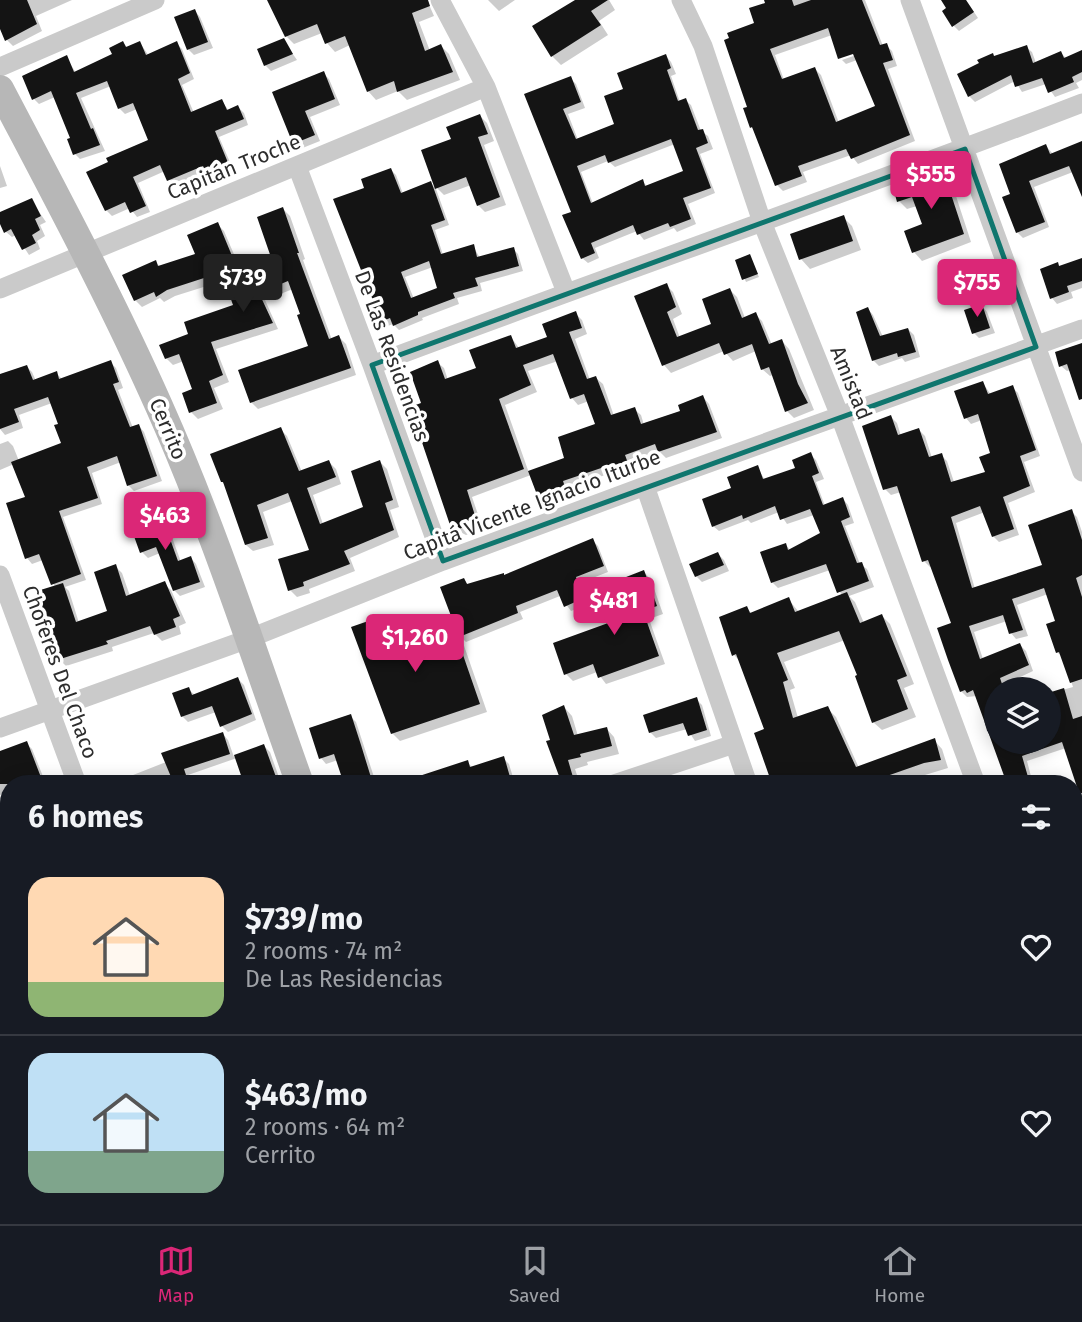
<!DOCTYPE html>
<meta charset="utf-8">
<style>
:root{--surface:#171b24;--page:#242831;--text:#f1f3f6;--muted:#9ea1a6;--line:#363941;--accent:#db2777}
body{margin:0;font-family:"Fira Sans",sans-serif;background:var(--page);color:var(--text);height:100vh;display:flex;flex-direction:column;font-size:26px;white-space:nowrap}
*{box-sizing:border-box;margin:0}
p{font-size:23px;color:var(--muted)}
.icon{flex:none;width:38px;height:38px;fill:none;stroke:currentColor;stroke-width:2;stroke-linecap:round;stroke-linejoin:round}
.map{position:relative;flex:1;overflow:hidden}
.details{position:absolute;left:0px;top:775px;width:1083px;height:450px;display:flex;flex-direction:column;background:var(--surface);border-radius:28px 28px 0 0;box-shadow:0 4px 18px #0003}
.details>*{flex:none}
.tools{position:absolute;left:984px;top:677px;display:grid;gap:14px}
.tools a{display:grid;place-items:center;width:77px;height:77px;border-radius:50%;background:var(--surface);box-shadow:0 4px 18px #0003;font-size:35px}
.price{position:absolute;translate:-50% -60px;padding:0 16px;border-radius:7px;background:var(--accent);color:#fff;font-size:23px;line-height:46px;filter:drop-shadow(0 2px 4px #0008)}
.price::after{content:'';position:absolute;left:50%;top:42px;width:21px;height:16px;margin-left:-10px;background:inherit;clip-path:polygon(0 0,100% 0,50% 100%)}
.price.active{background:#222;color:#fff}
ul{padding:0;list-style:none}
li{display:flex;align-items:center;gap:21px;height:175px;padding:0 28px}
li+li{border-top:2px solid var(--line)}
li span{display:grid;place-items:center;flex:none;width:196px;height:140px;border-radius:21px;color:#555}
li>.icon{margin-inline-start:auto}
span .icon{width:84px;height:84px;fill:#fffc;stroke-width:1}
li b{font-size:30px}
h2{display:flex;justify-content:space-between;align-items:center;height:84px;padding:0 28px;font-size:30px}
.dock{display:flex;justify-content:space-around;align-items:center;height:98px;border-top:2px solid var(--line);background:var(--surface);font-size:19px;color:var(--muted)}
.dock a{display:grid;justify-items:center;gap:4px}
.dock .active{color:var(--accent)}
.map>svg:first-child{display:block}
.shadow{fill:#0003;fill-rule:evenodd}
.building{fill:#141414;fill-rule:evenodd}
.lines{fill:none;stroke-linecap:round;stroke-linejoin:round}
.street{stroke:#cacaca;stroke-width:19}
.secondary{stroke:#b7b7b7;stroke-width:28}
.marked{fill:none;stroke:#0f766e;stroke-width:5;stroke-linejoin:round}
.labels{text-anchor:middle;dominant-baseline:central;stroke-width:7;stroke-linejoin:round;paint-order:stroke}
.street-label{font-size:21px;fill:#2d2d2d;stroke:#fff}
</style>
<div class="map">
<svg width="1082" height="1224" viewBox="0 0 1082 1224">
<rect width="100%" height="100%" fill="#fff"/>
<path class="shadow" d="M0,0H72L36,16L42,31L13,46L7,40L0,25Z
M269,0H427L434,16L419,22L430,51L441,46L449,54L460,80L407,100L398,91L376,100L368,91L350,45L335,52L327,43L322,33L294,44L286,36Z
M488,0H515L499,11Z
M578,0H609L615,10L599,21L608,35L561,65L552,56Z
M766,0H865L883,46L886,45L892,51L897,66L888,69L915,141L858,164L851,155L803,172L807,182L783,191L777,185L756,131L751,127L750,108L756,24L767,4ZM832,35L841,59V56L861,49L862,53L842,60L846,64L857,60L877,107L839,123L821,75L815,69L784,80L775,55Z
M943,0H966L978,18L959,31L953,25L949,9Z
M195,11L200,17L213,48L194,55L188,49Z
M283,40L297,60L271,71L265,65Z
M123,43L128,48L140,43L149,56L176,43L182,49L194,79L182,85L194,113L222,101L229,111L238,107L244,113L248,125L219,137L236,176L216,184L208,171L174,186L165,171L138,183L150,212L137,217L130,208L112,216L106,210L151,141L137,109L125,114L119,108L111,86L81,98L105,151L80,159L75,154L72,139L55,97L39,104L34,99L66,57L76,73L114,55Z
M1026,47L1032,52L1036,63L1061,53L1067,59L1082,52V80L1076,83L1079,88L1055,97L1046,84L1022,92L1015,81L975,102L969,96L995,57Z
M666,56L671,62L676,74L671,76L680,102L685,100L691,105L701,131L708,136L713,149L700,154L715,193L688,204L696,224L677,232L674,228L644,240L637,231L595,248L599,258L588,263L582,258L573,213L526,95L570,78L576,84L585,108L568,114L578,140L616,125L625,90ZM675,144L686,172L648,187L642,181L593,204L581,172L608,161L615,167Z
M323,73L329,79L340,105L310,117L320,141L300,149L294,143L275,93Z
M480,116L487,123L494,141L484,145L506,205L485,212L478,205L471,185L444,195L437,188L453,140Z
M1082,143V178L1073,172L1034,187L1049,227L1023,238L1017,232L1012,195L1046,146L1053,154Z
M0,166L7,186L0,188Z
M391,170L396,175L403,194L431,183L436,189L449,225L435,230L443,255L473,246L480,258L513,249L518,254L523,271L480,283L482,291L457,298L459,304L422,318L423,320L399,330L393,324L385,327L380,322L376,304L366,189ZM433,267L440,289L414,299L405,277Z
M936,174L958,183L965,190L955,193L971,242L922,261L914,252L906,232L924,225L917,206L907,209L899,201Z
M31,200L46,222L40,225L45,236L37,241L40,249L29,255L16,235L12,237L6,232L0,220V214Z
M283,209L290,216L305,259L303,260L332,340L339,337L346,344L356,375L258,409L251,402L310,347L293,289L265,300L278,329L216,349L229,382L214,388L223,409L198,419L191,412L194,390L184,361L173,365L166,358L190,335L235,306L228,285L215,290L210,285L175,296L164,302L160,298L142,307L135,300L156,262L160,267L197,255L217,224L224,231L245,280L277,267Z
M843,217L852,226L861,250L810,269L801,259L792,235Z
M749,256L759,277L746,282L737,261Z
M1082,260V288L1071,292L1073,298L1057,304L1052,298L1058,264L1060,267Z
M666,285L673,292L682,314L673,319L680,338L713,325L730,290L737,297L745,318L755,314L762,321L772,345L782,341L789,349L814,410L794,418L787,411L773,375L770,376L762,369L756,351L733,361L724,351L671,373L664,365L636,297Z
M982,306L987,312L995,333L979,338L974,333Z
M868,309L873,315L883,337L908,329L914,335L920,357L905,362L902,358L879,366L873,360Z
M575,313L582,320L587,334L575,339L590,380L596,378L603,384L614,416L634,409L641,415L644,425L682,412L703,397L709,404L722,438L666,458L659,451L630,461L634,473L620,478L615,472L568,487L572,496L547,506L540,499L531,475L472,497L483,529L466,535L458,531L451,524L423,404L437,362L444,368L448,380L478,369L511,337L519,348L549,338ZM558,361L572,398L578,405L589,401L597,425L567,459L529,473L505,405L537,392L528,371Z
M1082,345V394L1071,370L1067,371L1061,366Z
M110,362L116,368L123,388L118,390L133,428L139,426L144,432L162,481L134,491L128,485L121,462L92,473L102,504L63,517L86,580L65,587L69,591L79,623L109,612L115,566L122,573L130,596L164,584L171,590L186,623L179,626L181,634L162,641L154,633L112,647L113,651L66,666L59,659L36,593L55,587L43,560L32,564L27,558V498L14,464L0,470V444L8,441L13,446L19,461L64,444L52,403L19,415L23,428L5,435L0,429V376L27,367L32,372L36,381L56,373L63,380Z
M983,383L991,395L1012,387L1018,393L1040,456L1024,462L1035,492L1008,503L1019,535L999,542L993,536L985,512L956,523L975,589L1044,566L1071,511L1077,517L1082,532V807L1074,810V788L1079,787L1066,748L1027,761L1033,784H1009L977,696L967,697L961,691L953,624L932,566L930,567L924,561L901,492L891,495L885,489L891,417L897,423L901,436L919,430L925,436L932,458L941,455L947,461L954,482L987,473L993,454L982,420L971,424L966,418ZM1048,594L1057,622L1048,625L1058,653L1063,657L1073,687L1048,694V742H996V690H1007L1005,684L1033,671L1026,651L1020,645L983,659L974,632L1007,621L1011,633L1016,639L1028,636L1017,605Z
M280,429L287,436L302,472L329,462L336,469L341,484L313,495L323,524L365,508L380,462L387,469L399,507L390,510L399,537L350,558L355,571L309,589L310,593L297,597L290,590L311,551L292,501L263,512L274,545L253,551L246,545L226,485L222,482Z
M810,454L816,460L824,479L816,482L825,506L843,499L848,505L854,523L845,526L860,564L867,569L874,587L849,596L855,602L864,623L882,616L890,624L914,684L904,688L916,717L882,730L873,722L860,676L845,640L784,662L795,688L790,690L798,718L827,708L836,717L859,768L934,740L942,749L948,768L902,782L903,784H773L766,730L741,662L734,655L747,608L752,614L788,599L799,612L842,596L830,570L778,588L772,582L786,545L791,551L822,534L814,515L787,524L779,512L751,523L748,520L719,531L713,526L734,489L757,467L765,480L797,469Z
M160,516L166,521L181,562L191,558L196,564L205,587L180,596L174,590L160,553L148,558L142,552Z
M592,540L598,546L608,572L580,583L589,604L571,611L560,596L520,612L523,619L466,642L461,637L487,712L400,741L392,733L377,620L386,630L408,623L416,631L420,642L454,631L461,638L442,588L464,580L469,586L505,577Z
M718,554L724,560L729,571L702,582L696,576Z
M644,572L651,580L663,614L649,619L665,664L606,684L597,672L573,681L566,674L636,615Z
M238,679L244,685L256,720L228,732L222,726L216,712L188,722L182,716L188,689L195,695Z
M696,699L702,705L711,736L695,741L687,729L656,738L650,732Z
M564,707L572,716L578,736L606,728L614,737L619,754L587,762L588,765L575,769L580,784H563L553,741Z
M350,716L356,722L374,777L377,776L384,784H346L338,760L326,764L321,758Z
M223,734L228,740L234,757L264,746L270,752L281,783L246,784L237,758L188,775L192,784H103L102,782L119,775L123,779L166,762Z
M26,743L32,749L46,784H9V808L3,794L0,795V752Z
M503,758L509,764L515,784H416L467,762L473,768Z
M9,850V1107L2,1110L0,1108V854Z
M1082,938V963L1080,964L1074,958V940Z
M1082,989V1003L1077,991Z
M9,1154V1168L3,1163Z
M0,1201L9,1206V1216H28L42,1224H0Z
M67,1216H339L320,1224H63Z"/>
<path class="building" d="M0,0H27L37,24L5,41L0,29Z
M267,0H428L430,6L412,13L425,51L441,44L453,72L397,92L394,81L367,92L345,36L325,44L317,24L285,37Z
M575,0H608L591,11L601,25L551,57L532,26Z
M764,0H792L794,6L811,0H862L880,45L887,43L893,60L883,63L910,135L851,159L846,149L798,166L802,176L775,186L752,127L750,128L743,108L747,107L724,40L729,38L727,33L754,23L749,8L765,3ZM828,28L838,59L853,54L875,106L836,122L815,67L782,79L770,49Z
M941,0H966L974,12L952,27L942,11L946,8Z
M195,9L208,42L187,50L174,17Z
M284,38L293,54L264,66L257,49Z
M123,41L126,47L140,41L146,55L177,41L190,73L178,79L191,112L222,99L227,110L238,105L244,119L215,131L231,170L209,179L203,166L167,181L160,165L133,177L146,206L130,213L125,202L105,211L86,172L108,162L106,158L148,140L133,103L118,109L107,81L76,93L91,129L93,128L100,145L73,155L67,139L70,138L51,91L32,100L22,76L67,55L74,72L112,54L109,48Z
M1027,45L1033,63L1061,51L1064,58L1082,50V72L1072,77L1074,82L1048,93L1042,78L1015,87L1011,75L968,97L957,74L979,63L977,60L993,53L994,56Z
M666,54L671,68L667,70L678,101L686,98L698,130L703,129L708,143L696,148L711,188L683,198L691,219L670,227L668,223L637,235L633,225L591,243L595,253L581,259L562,215L571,212L524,94L571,76L581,102L563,109L576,139L614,124L604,96L623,89L617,73ZM671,139L683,171L645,186L643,179L591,203L577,166L605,155L608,163Z
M324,71L335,99L305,111L315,135L293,144L272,92Z
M480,114L488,134L478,137L500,197L477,206L466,177L435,189L421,150L451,139L446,127Z
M1082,141V197L1069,166L1029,181L1045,222L1016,233L1002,197L1010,194L999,164L1046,144L1050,154Z
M391,168L401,193L431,181L445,220L431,225L441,254L474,244L477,257L514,247L519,266L475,278L478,286L453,293L455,298L418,312V315L393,326L390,318L378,323L371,304L374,303L333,199L364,188L361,179ZM429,261L437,288L411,298L401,272Z
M936,172L959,181L948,185L964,234L912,253L904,231L922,224L912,197L897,202L893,187Z
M32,198L41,216L35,219L40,230L32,235L36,243L22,250L11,229L4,233L0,224V212Z
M283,207L299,253H297L329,339L339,335L351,368L250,403L238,370L308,346L297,315L300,314L288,281L259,293L273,323L211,342L223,375L209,381L217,403L189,413L182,393L192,389L179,354L165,359L159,345L188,334L184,322L233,305L223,277L207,284L204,278L167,290L156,297L154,292L134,301L122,275L156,260L158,266L195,254L187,235L218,222L242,280L274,266L257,217Z
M844,215L853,241L799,260L790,234Z
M750,254L758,274L742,280L735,260Z
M1082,258V281L1067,286L1069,292L1050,299L1040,269L1058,262L1059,266Z
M667,283L676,307L667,312L677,337L711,324L702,299L730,288L742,318L756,312L769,344L782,339L798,384L808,403L785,412L769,367L761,370L752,344L724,355L719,343L662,366L634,296Z
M982,304L990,328L972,334L964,310Z
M868,307L880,336L908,328L916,352L898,357L897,353L872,361L856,312Z
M576,311L582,328L569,332L587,379L596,376L611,415L635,407L641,424L680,411L678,405L703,395L717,432L658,452L655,444L625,455L629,466L612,472L610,465L563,481L566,490L539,500L528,471L564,458L558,437L595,424L584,394L570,399L553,354L523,365L531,385L499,399L524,469L467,490L477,522L459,529L450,525L410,407L421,403L410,372L438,360L445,379L476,368L469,350L511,335L516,348L547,337L542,324Z
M1082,343V399L1079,400L1067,364L1059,367L1055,352Z
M111,360L119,382L113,384L130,427L139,424L157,476L127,486L117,456L87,467L98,498L59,511L81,574L51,585L39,554L25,559L6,503L25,497L11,462L61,443L54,425L58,424L48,397L14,409L19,422L0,429V374L27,365L33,380L57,371L59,379Z
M983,381L988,394L1013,385L1036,450L1020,456L1030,486L1003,497L1014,529L992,537L980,506L951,517L972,588L1042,565L1028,525L1072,509L1082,540V575L1076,578L1082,597V679L1070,683L1059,652L1056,653L1046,624L1055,621L1044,588L1012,599L1023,630L1009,634L1003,615L969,626L980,659L1020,643L1029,665L1000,678L1004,690H996V742H1048V693L1064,688L1073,719L1082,716V793H1079L1062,742L1022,756L1030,784H1007L973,690L967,693L965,690L960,692L948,660L937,628L951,623L928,560L922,562L897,486L883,490L862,426L891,415L898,435L919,428L929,457L942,453L951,482L985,472L979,457L990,453L978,414L964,419L954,391Z
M281,427L299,471L329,460L336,477L307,488L320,524L363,507L351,471L380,460L393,500L385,503L394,530L344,551L350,564L303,582L304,586L288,591L278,559L309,550L288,493L257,505L268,538L245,545L223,482H221L210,454Z
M811,452L819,473L812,476L823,505L843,497L850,517L841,521L857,563L862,562L869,581L837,593L826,564L771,583L760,552L786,543L788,550L820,533L810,509L780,520L775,506L743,519L742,515L712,527L702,499L731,488L727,477L758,465L763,479L795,468L792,460Z
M161,514L178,561L191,556L200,582L173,591L156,547L140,553L130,525Z
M593,538L604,566L576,577L584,598L564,607L557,590L516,606L518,613L459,637L440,587L464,578L467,584L504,573V575Z
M718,552L724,565L695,577L689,564Z
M116,564L126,596L165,581L180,616L173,619L176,627L154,635L150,626L106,641L108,644L57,660L34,592L63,583L76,622L107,611L94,572Z
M644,570L657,606L643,611L659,656L598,678L593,664L564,675L553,643L633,614L621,579Z
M847,592L860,623L882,614L907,676L897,680L908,709L872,723L855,676L857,675L839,631L777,653L788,680L783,682L793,718L828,706L856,767L935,738L941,760L924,763L864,784H772L754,733L764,729L736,654L732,656L719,617L747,606L750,613L789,597L795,612Z
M377,618L382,630L408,621L416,642L454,629L480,704L391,734L351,627Z
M238,677L252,714L220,727L212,706L181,717L172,693L189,687L192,695Z
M697,697L707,730L688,736L683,723L649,733L643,715Z
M564,705L574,735L607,727L612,746L580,754L581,757L568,760L575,784H562L546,741L550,740L542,715Z
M351,714L361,745L373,784H344L334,754L319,759L309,728Z
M223,732L230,754L184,769L189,784H174L161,753Z
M27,741L42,780L29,784H0V751Z
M264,744L276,777L258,784H244L234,755Z
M504,756L512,784H405L404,781L468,760L470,767Z"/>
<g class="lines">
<path class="street" d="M440,0L486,87L566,292
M681,0L703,46L762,222L840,416L976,784
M910,0L1082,472
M0,67L155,0
M297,166L372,365L443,561
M0,289L486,87
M372,365C608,276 847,194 1082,103
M645,486L748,784
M0,575L77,784
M0,728L248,639L443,561L645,486L1082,329
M614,784L734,744
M1074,833L1082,831"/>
<path class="secondary" d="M0,89C55,194 111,298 159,406C214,529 255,658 300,784
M0,1133L9,1130"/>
</g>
<path class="marked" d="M965,149L1036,347L443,561L372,365Z"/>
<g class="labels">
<g class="street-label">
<text transform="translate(234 167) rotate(-22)">Capitán Troche</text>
<text transform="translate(392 356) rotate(70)">De Las Residencias</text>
<text transform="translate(851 383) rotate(68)">Amistad</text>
<text transform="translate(168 429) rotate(67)">Cerrito</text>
<text transform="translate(532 505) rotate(-21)">Capitá Vicente Ignacio Iturbe</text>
<text transform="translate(60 672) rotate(70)">Choferes Del Chaco</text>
</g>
</g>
</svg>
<div class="tools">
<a><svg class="icon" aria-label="layers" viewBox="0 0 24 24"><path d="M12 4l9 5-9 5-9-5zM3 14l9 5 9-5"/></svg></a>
</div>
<b class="price" style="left:931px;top:211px">$555</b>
<b class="price active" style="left:243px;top:314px">$739</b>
<b class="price" style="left:977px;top:319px">$755</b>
<b class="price" style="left:165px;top:552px">$463</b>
<b class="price" style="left:614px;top:637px">$481</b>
<b class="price" style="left:415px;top:674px">$1,260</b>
<section class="details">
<h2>6 homes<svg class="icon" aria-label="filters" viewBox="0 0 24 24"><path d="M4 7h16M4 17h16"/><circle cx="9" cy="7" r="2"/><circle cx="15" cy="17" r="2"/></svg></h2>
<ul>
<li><span style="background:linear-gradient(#ffd9b3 75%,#8fb573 0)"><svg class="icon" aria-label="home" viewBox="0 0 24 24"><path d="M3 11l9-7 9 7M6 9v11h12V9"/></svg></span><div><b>$739/mo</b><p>2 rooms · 74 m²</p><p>De Las Residencias</p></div><svg class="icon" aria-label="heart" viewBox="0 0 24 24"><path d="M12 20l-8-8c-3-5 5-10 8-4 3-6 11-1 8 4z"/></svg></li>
<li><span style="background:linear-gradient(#bfe0f5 70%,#7fa58c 0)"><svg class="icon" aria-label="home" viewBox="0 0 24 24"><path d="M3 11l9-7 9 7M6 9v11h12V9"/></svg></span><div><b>$463/mo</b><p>2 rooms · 64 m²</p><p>Cerrito</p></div><svg class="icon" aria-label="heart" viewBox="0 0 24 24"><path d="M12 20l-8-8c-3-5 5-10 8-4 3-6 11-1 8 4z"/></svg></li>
</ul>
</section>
</div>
<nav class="dock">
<a class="active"><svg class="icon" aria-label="map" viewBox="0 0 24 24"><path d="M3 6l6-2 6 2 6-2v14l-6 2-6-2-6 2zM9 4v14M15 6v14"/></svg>Map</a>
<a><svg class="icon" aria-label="saved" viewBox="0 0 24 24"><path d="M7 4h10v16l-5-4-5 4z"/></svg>Saved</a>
<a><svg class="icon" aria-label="home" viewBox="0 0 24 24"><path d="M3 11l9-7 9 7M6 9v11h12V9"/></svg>Home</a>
</nav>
